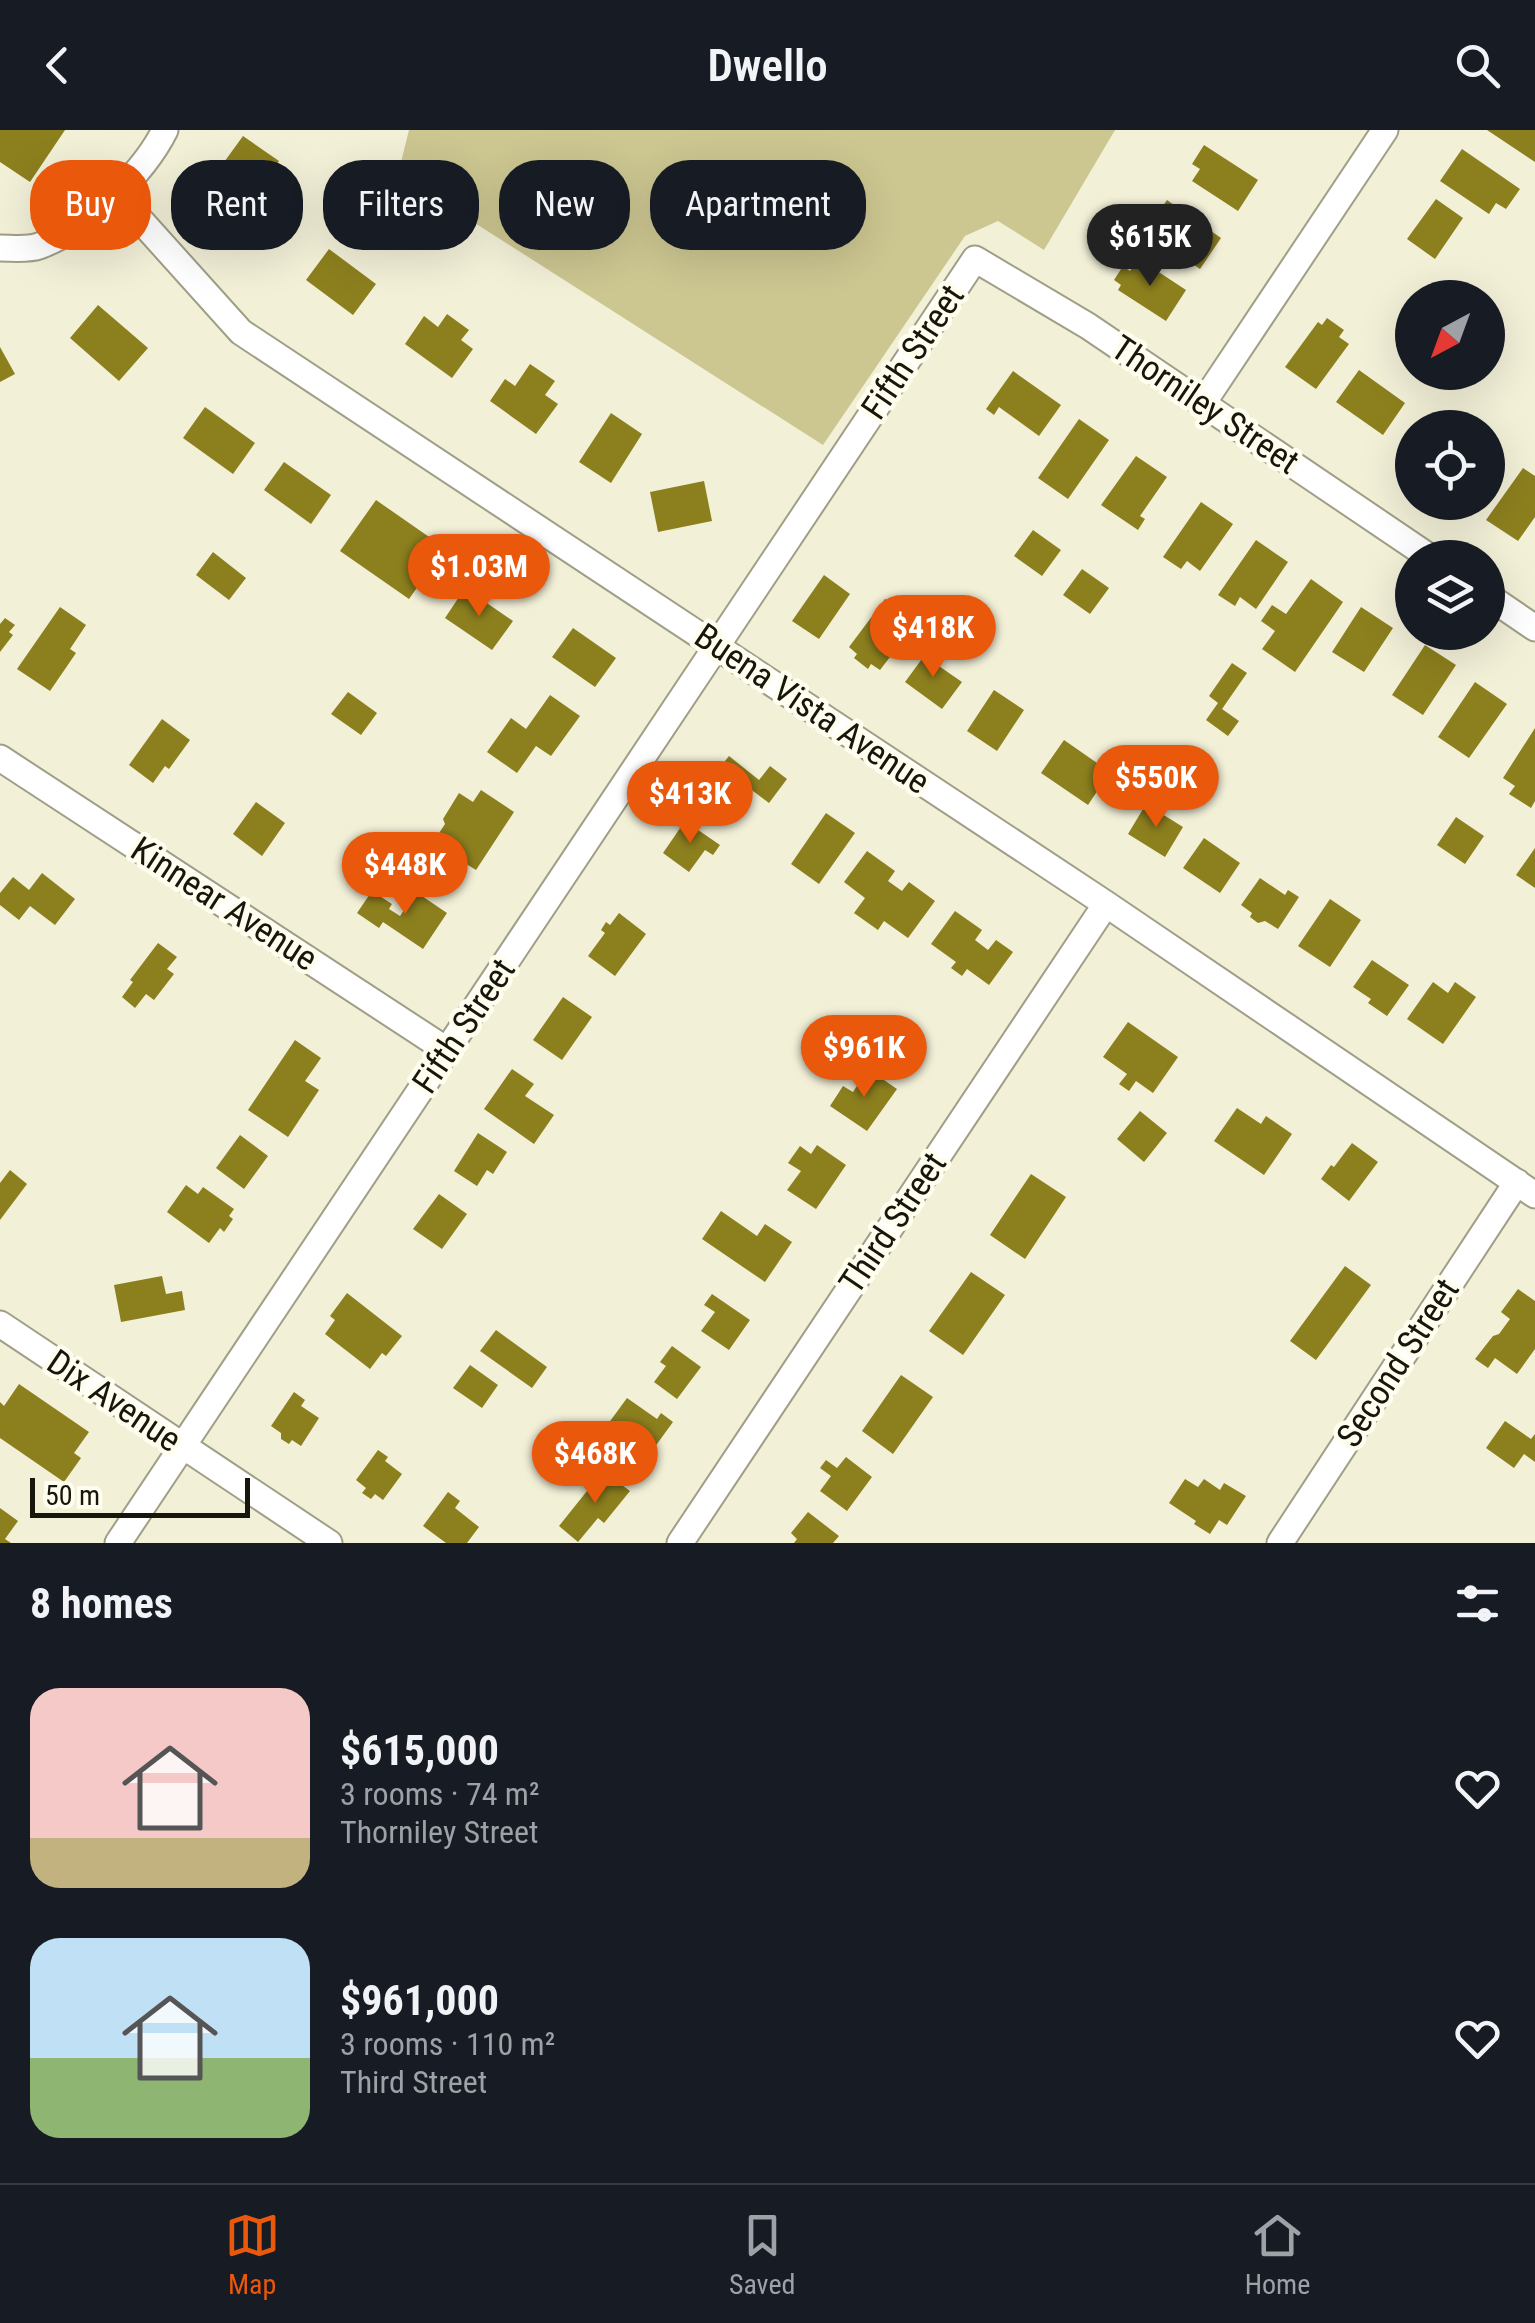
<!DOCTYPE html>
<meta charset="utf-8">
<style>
:root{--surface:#171b24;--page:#20242c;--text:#f1f3f6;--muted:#9ea1a6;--line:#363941;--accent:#ea580c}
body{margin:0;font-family:"Roboto Condensed",sans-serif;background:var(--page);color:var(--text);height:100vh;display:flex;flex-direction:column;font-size:38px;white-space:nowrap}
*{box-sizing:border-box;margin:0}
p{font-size:32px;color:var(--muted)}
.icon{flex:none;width:55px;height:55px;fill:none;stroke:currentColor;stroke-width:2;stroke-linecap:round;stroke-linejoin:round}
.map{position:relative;height:1413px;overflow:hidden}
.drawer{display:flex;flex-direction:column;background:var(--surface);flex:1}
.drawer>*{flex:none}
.top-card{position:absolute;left:30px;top:30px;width:1000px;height:90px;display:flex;gap:20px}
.needle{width:65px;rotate:221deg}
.fabs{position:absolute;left:1395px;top:150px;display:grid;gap:20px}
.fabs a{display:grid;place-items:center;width:110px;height:110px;border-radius:50%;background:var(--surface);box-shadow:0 10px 40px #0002;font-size:50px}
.scale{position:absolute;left:30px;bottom:25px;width:220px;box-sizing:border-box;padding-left:10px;border:5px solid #17160d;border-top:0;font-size:28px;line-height:35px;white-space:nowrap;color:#17160d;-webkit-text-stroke:8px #fefdee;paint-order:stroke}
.price{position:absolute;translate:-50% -85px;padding:0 22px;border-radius:35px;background:var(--accent);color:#fff;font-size:32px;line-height:65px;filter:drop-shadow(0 2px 5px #0008)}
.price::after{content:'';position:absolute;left:50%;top:60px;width:30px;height:22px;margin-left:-15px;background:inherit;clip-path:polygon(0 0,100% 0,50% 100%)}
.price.active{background:#222;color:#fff}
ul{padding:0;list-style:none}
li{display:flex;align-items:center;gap:30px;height:250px;padding:0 30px}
li span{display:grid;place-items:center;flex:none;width:280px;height:200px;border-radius:30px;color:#555}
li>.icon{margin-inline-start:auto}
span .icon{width:120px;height:120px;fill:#fffc;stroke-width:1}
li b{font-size:42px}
h2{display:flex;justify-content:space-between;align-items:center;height:120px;padding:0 30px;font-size:42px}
.tag{padding:0 35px;border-radius:40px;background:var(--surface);box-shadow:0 10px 40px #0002;font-size:35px;line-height:90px}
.tag.active{background:var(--accent);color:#fff}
header{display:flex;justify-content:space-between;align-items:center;height:130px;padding:0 30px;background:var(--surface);font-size:45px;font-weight:600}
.tabs{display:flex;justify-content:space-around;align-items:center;height:140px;border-top:2px solid var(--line);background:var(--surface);font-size:28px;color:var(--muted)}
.tabs a{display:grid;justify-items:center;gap:5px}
.tabs .active{color:var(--accent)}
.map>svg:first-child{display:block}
.green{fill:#ccc691}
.building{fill:#8c7f1e}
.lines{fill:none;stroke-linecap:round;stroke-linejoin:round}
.minor-casing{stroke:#a09e87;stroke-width:29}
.minor{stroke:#fff;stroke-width:25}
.labels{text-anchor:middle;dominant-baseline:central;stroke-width:9;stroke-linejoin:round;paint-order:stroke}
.street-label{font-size:35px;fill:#17160d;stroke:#fefdee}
</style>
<header><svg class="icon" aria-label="back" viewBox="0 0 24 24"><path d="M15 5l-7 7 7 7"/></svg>Dwello<svg class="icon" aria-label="search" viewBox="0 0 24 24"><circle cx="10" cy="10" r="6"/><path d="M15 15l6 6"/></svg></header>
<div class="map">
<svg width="1535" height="1413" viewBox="0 0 1535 1413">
<rect width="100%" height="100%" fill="#f3f0d8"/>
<path class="green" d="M409,0H1115L1044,120L998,91L965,106L823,315L398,44Z"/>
<path class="building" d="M0,0H65L30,52L0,32Z
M1487,0H1535V32Z
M243,6L279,31L258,61L275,73L259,95L206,57Z
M1204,15L1258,50L1238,81L1192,51L1200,39L1192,34Z
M1462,19L1520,59L1506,79L1496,73L1489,84L1440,51Z
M1436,69L1463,88L1435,129L1407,109Z
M1167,70L1221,108L1200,139L1154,107L1162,95L1154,89Z
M329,119L376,154L353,185L306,150Z
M1139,129L1186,160L1166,191L1118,160L1121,155L1114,150L1123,136L1130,141Z
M98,175L148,218L119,251L70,208Z
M447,184L469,200L461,210L473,219L452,248L405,214L424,186L438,197Z
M1327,188L1344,200L1339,207L1349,214L1316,259L1285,237L1318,192L1322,195Z
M0,217L15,244L0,252Z
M530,234L555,251L545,265L558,274L536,304L490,271L505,249L515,256Z
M1359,240L1405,273L1383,305L1336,272Z
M1013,241L1061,275L1039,306L999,277L994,285L986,279Z
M205,277L255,313L233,344L183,308Z
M611,283L642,304L611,353L579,332Z
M1079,289L1109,310L1068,369L1038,348Z
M1136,326L1167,347L1140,386L1145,389L1138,400L1101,375Z
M284,332L331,365L311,394L264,360Z
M1523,338L1535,346V387L1518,411L1486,390Z
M704,351L712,391L658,402L650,362Z
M376,370L445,418L409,469L340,421Z
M1201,372L1233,394L1200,441L1187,431L1181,439L1163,427Z
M1033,400L1061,420L1042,446L1014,426Z
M1256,410L1288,432L1256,479L1240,467L1235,476L1218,465Z
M213,422L246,448L229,470L196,445Z
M1082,439L1109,458L1090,484L1063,465Z
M824,445L850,464L819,509L792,491Z
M1311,449L1343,472L1295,542L1262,519L1275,501L1261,491L1272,475L1286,484Z
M465,458L513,491L492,520L445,488Z
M885,469L907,485L891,507L900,514L880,540L871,534L868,539L854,528L857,524L849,517Z
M60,477L86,495L70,519L76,523L50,561L17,539Z
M1361,477L1393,498L1364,542L1332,522Z
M5,488L15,495L9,502L13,505L0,522V494Z
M573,498L616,528L595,557L552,527Z
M1425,515L1456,535L1423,585L1392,565Z
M930,518L941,526L936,534L962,552L942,579L905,552Z
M1232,533L1247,543L1222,579L1239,591L1228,606L1206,590L1218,573L1209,566Z
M1475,552L1507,574L1469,628L1438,607Z
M994,560L1024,580L997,621L967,601Z
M348,562L377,583L361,605L331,584Z
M550,565L580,586L551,626L536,616L517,643L487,622L511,588L526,599Z
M162,589L190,610L169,639L165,636L153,653L129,635Z
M1535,598V671L1531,678L1509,664L1515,656L1503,648Z
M1064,610L1110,642L1088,675L1041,643Z
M729,626L759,650L770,636L787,649L769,673L749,658L733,678L705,656Z
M481,660L514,682L476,740L460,730L451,744L424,726L445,694L443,689L459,663L473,672Z
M256,672L285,693L262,726L233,704Z
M1146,674L1183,697L1165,727L1128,704Z
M826,683L855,703L819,754L791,734Z
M1456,687L1484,706L1465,734L1437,715Z
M685,691L720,715L713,725L705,720L689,742L663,723Z
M1204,708L1240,733L1220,763L1183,738Z
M1535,718V758L1516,745Z
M867,721L895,741L888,751L902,761L909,752L935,771L908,808L884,791L878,800L854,783L865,768L844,752Z
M42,743L75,769L55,795L30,776L19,790L0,775V763L13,747L29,760Z
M1260,748L1285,765L1288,760L1299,767L1278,799L1265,791L1258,793L1250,787L1252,783L1241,775Z
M372,761L392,774L389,779L400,786L416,762L447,783L423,819L383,792L379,798L357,783Z
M1330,769L1361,790L1330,837L1298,816Z
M955,781L982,800L975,810L988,820L996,810L1013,822L989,855L967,839L962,846L951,838L956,832L931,814Z
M619,783L646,804L615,846L588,826L605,803L601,800L606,792L610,795Z
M158,813L177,827L167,839L174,844L154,870L146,864L135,878L122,867L133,852L130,850Z
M1372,830L1409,855L1387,886L1368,873L1371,869L1353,857Z
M1433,852L1448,863L1455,852L1476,867L1443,914L1407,889Z
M563,867L592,887L562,930L533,910Z
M1128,892L1178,927L1153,963L1136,951L1129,961L1119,954L1127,944L1103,927Z
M295,910L321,928L305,951L319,960L288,1007L248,980Z
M512,939L534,954L525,966L554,985L534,1014L484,979Z
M868,939L897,959L867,1001L830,976L843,956L853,962Z
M1237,978L1261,994L1266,986L1292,1004L1264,1045L1214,1011Z
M1140,981L1167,1003L1144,1032L1117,1009Z
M478,1003L507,1022L493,1044L487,1040L477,1056L454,1041Z
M240,1005L268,1026L244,1059L216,1038Z
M1352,1013L1378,1032L1349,1071L1321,1049L1331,1035L1334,1037Z
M817,1015L846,1035L816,1079L787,1060L801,1041L788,1033L800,1016L811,1024Z
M10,1040L27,1054L0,1090V1053Z
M1031,1044L1066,1067L1025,1129L990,1105Z
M186,1055L198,1064L203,1057L234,1079L229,1086L233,1089L224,1102L220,1098L209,1113L167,1082Z
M439,1064L467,1084L442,1119L413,1099Z
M721,1081L757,1106L765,1094L792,1112L765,1152L702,1109Z
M1345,1136L1371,1155L1316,1230L1290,1211Z
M971,1142L1005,1165L963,1225L929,1201Z
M162,1146L166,1164L182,1161L185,1180L121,1192L114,1155Z
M1518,1159L1535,1171V1219L1517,1244L1495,1228L1488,1238L1475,1229L1493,1206L1499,1204L1510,1189L1501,1182Z
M347,1163L402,1206L386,1226L382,1223L370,1239L325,1204L335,1190L330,1186Z
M712,1164L750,1190L729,1220L701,1201L715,1182L704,1175Z
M496,1200L547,1237L532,1258L480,1221Z
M672,1216L701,1237L677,1269L654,1252L666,1236L660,1232Z
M470,1235L498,1255L482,1278L453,1258Z
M901,1245L933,1267L893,1324L862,1301Z
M19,1254L89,1302L74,1323L81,1328L64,1352L0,1308V1272L4,1276Z
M294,1262L305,1270L301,1276L319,1288L301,1316L292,1310L289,1314L281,1309V1303L271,1296Z
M627,1268L657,1289L661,1283L673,1292L646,1329L636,1321L630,1322L609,1307L616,1299L608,1294Z
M1505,1291L1531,1309L1535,1304V1332L1524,1324L1514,1338L1486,1318Z
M378,1320L388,1327L385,1331L402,1344L383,1370L375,1364L371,1369L362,1363L366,1358L356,1350Z
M846,1327L872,1347L847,1381L820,1361L831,1346L820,1338L826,1330L837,1338Z
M603,1341L630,1361L604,1393L598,1388L578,1412L559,1396Z
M1185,1349L1198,1357L1204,1349L1220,1360L1224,1353L1246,1366L1227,1395L1219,1390L1210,1404L1194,1394L1196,1391L1169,1373Z
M448,1362L460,1371L455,1378L479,1397L467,1413H446L423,1396Z
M0,1378L18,1391L5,1409L11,1413H0Z
M808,1382L839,1406L833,1413H794L797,1409L791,1403Z"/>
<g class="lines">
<g class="minor-casing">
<path id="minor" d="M116,63L241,202L1106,774L1535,1065
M0,118C12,118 28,120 39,116C86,99 143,44 165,0
M1203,273L1385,0
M1488,466L1535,498
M0,628L448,921
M0,1194L329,1413
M118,1413L975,129L1088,196L1431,428
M680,1413L1106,774
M1280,1413L1517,1052"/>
</g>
<use href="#minor" class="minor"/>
</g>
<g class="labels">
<g class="street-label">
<text transform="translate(913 222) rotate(-56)">Fifth Street</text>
<text transform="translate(1205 275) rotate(34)">Thorniley Street</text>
<text transform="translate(812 579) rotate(34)">Buena Vista Avenue</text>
<text transform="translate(224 774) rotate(33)">Kinnear Avenue</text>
<text transform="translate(464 896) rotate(-56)">Fifth Street</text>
<text transform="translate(893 1093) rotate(-56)">Third Street</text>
<text transform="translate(1398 1233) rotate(-57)">Second Street</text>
<text transform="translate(114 1271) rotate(34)">Dix Avenue</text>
</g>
</g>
</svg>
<div class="fabs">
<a><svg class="needle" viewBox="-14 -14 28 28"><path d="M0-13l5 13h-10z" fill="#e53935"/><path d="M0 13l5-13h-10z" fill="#9ea1a6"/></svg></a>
<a><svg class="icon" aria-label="locate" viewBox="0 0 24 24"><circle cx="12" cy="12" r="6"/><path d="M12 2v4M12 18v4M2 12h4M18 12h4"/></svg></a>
<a><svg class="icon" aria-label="layers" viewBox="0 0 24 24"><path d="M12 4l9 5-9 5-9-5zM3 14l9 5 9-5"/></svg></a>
</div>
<div class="scale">50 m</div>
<b class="price active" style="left:1150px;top:159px">$615K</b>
<b class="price" style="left:479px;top:489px">$1.03M</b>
<b class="price" style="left:933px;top:550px">$418K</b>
<b class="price" style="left:1156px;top:700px">$550K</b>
<b class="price" style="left:690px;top:716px">$413K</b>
<b class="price" style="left:405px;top:787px">$448K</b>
<b class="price" style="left:864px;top:970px">$961K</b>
<b class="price" style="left:595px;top:1376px">$468K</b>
<div class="top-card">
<a class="tag active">Buy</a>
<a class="tag">Rent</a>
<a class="tag">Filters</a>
<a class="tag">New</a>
<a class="tag">Apartment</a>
</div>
</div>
<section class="drawer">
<h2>8 homes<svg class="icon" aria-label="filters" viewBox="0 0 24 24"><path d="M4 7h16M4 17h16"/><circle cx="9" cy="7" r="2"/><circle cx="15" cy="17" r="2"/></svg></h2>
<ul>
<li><span style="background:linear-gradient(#f6c9c9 75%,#c2b280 0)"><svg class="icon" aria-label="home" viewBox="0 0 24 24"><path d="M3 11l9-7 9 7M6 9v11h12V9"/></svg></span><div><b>$615,000</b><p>3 rooms · 74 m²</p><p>Thorniley Street</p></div><svg class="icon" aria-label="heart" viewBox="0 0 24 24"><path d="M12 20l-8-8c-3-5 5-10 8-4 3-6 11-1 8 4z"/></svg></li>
<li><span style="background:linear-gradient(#bfe0f5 60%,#8fb573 0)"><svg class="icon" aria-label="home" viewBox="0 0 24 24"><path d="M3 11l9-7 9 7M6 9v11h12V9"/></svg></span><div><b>$961,000</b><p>3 rooms · 110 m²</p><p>Third Street</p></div><svg class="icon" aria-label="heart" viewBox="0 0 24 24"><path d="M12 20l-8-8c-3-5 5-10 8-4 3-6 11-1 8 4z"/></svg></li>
</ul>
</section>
<nav class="tabs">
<a class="active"><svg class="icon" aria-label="map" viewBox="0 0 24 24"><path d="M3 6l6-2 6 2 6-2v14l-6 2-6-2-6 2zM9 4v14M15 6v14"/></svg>Map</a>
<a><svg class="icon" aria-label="saved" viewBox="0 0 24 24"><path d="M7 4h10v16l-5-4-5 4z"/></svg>Saved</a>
<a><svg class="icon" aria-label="home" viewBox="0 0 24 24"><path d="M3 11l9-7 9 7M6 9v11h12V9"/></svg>Home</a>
</nav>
